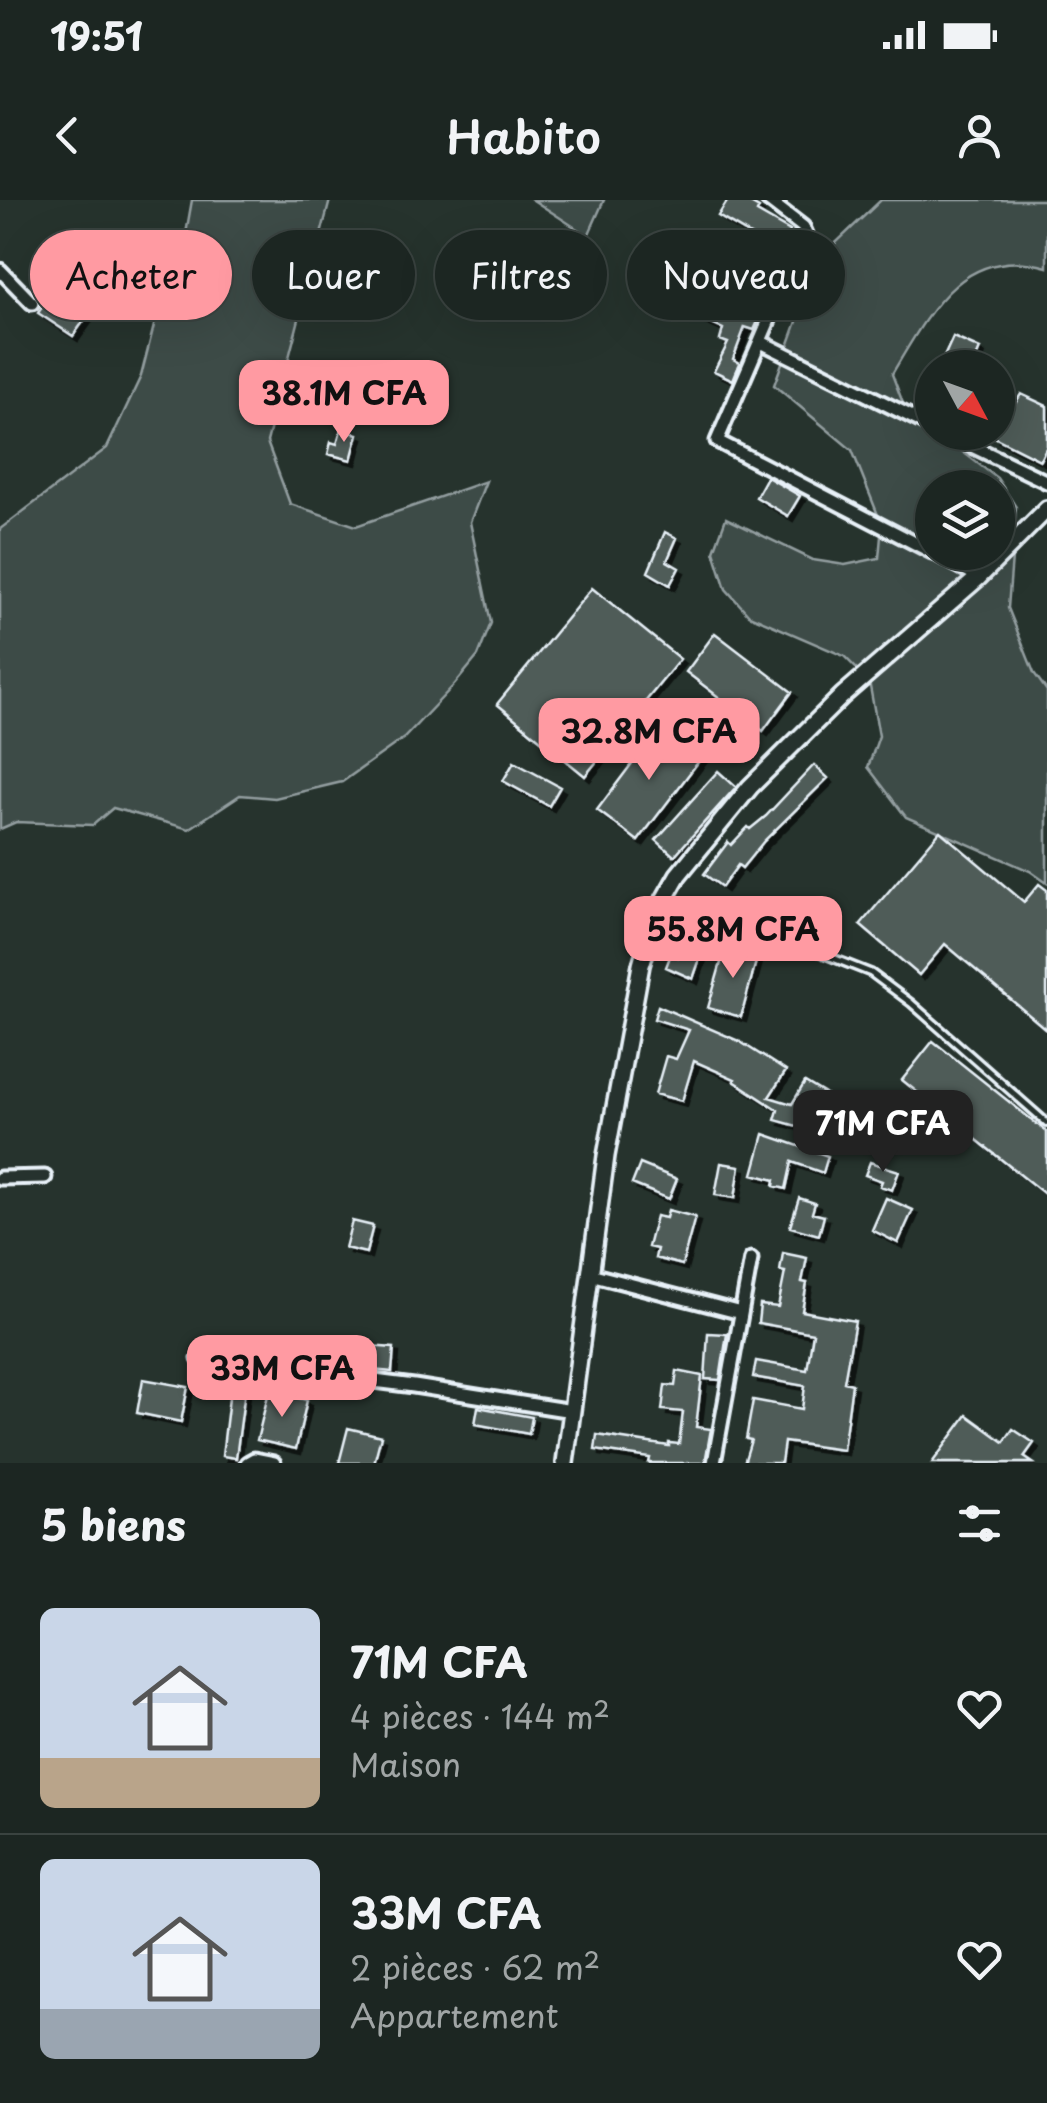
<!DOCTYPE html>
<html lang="fr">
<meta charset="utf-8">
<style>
:root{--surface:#1c2622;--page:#252e2a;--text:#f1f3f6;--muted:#a0a5a5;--line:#3a4340;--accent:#ff9aa2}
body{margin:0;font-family:"Playpen Sans",sans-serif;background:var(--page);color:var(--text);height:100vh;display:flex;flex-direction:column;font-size:38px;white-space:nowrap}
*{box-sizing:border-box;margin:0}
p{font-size:32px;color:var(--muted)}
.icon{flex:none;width:55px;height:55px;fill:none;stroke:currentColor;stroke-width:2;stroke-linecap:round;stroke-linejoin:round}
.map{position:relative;height:1263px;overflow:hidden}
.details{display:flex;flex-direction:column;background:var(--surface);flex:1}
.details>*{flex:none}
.guide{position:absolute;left:30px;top:30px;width:988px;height:90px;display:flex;gap:20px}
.needle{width:65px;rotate:131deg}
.tools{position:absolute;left:915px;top:150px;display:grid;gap:20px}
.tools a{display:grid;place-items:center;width:100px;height:100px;border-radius:50%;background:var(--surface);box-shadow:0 10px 40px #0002,0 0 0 2px var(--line);font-size:50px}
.price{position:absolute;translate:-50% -85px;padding:0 22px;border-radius:20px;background:var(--accent);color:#111;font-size:32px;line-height:65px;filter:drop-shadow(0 2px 5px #0008)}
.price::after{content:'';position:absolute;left:50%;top:60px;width:30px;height:22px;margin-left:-15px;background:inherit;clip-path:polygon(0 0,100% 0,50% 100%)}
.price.active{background:#222;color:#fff}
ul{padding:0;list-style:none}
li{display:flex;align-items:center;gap:30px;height:250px;padding:0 40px}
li+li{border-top:2px solid var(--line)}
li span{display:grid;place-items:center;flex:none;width:280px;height:200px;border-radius:15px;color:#555}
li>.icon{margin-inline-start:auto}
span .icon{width:120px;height:120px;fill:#fffc;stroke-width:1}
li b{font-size:42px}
h2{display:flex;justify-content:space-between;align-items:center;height:120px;padding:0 40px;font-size:42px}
.chip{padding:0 35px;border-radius:45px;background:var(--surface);box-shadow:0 10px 40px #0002,0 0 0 2px var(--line);font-size:35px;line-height:90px}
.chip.active{background:var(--accent);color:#111}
.status{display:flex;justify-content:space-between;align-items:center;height:70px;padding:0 50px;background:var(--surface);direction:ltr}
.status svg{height:28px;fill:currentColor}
header{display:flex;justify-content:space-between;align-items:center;height:130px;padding:0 40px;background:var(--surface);font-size:45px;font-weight:600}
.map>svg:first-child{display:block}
.green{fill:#3e4b47;stroke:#939ea0;stroke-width:2.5;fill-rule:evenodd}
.building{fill:#505c59;stroke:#e8f1f8;stroke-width:2.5;filter:url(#shadow)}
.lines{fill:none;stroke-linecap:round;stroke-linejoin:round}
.service-casing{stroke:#e8f1f8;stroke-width:12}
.minor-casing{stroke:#e8f1f8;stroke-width:19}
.secondary-casing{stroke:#e8f1f8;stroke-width:22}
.service{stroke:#26332d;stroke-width:5}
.minor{stroke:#26332d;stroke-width:11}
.secondary{stroke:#26332d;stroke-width:15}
</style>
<div class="status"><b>19:51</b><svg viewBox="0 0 49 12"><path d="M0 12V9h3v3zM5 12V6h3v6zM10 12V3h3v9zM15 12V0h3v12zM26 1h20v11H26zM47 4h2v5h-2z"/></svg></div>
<header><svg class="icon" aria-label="back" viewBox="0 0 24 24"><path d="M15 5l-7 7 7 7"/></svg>Habito<svg class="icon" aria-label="person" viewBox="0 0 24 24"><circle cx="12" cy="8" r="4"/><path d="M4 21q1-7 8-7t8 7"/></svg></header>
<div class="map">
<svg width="1047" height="1263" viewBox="0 0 1047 1263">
<defs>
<filter id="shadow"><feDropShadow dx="5" dy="5" stdDeviation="0" flood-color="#0009"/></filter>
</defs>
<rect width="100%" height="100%" fill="#26332d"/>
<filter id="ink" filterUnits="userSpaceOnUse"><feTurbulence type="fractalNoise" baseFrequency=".01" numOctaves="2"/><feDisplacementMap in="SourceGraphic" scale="20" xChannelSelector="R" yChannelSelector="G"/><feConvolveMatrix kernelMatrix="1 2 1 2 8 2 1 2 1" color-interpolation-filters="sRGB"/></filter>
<g filter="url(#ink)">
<path class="green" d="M192,0H330L267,242L290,304L356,326L486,281L470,322L491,423L478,456L455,484L404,538L342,582L275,598L240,595L189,629L113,608L93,625L16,622L0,629V329L107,248L141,176L167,75L184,45Z
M533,0H604L588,36Z
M881,0H1047V67C963,44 929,112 892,174L904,206L932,228V232L938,233L997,278L1016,307L1008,408L1034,473L1047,491V683L1030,671L906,617L868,567L879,536L869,481L844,456L749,415L726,389L714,351L726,318L813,360L845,365L879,358L882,325L852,250L774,185L820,58ZM932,288H998V352H932Z"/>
<path class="building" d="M728,0H745L759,8L757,12L790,31L772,61L751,48L757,39L718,16Z
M647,58L708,92L704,97L735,112L737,107L761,115L754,130L745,127L733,159L740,163L733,180L714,171L728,143L720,140L723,129L697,117L699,112L675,98L673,103L663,97L667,90L639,73Z
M53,91L88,115L73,136L38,113Z
M953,137L980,149L972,168H939Z
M1021,194L1047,206V246L1040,260L994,237Z
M341,230L358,234L351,260L328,254L331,242L337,244Z
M767,277L800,296L788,316L756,297Z
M665,332L677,338L667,361L679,368L670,385L648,372Z
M592,388L680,459L585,576L497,504Z
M715,433L792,492L763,531L686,472Z
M660,526L702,557L638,641L597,610Z
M514,562L560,587L549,606L503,581Z
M814,565L828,578L764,641L742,668L738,665L722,687L704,674L728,642L731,645L748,627L750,629L766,616Z
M718,571L736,587L674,656L656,640Z
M940,631L1024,702L1039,684L1047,690V830L945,744L919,775L860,725Z
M687,702L717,709L693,779L666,767L671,754L678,757L690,723L683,721Z
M726,745L758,754L741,817L708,808Z
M658,806L739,841L786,871L769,897L792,904L805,882L835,900L828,911L815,903L808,929L775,920L778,910L734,881L735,879L694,861L682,901L655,894L666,856L676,859L689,830L654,819Z
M933,841L1047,932V996L902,880Z
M764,934L828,956L823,973L792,962L786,989L774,986L775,980L753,974Z
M870,962L899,971L892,990L880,986L882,981L865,975Z
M721,963L740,966L735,998L715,995Z
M640,964L677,979L669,999L632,984Z
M799,998L815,1003L812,1013L824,1016L819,1035L790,1027Z
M886,998L913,1010L898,1043L872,1030Z
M668,1010L695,1017L682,1065L655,1058L657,1049L648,1047L656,1016L666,1018Z
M352,1021L373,1026L366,1053L345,1048Z
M783,1053L807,1058L802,1082L807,1083L802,1111L855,1121L844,1182L852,1184L843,1250L784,1242L781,1263H744L751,1240L746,1239L753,1200L802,1209L805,1186L753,1177L756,1161L807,1170L813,1133L758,1123L760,1105L778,1107L785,1072L780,1071Z
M708,1133L727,1134L720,1180L705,1179Z
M325,1143L394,1148L392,1172L323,1165Z
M677,1171L702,1176L696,1227L711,1229L705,1263H649L650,1258L595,1250L597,1235L669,1246V1243L679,1244L683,1212L662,1210L665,1185L675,1186Z
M143,1179L188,1187L181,1222L137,1213Z
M231,1181L246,1183L236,1258L222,1256Z
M269,1191L307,1200L296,1249L257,1240Z
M478,1207L532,1217L529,1234L475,1224Z
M967,1215L1004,1242L1013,1229L1034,1243L1024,1257L1033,1263H932Z
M348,1228L381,1236L374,1263H339Z"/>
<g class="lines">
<g class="service-casing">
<path id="service" d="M782,738L871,773L911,803L1047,923"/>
</g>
<g class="minor-casing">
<path id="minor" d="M768,0L803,27L806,34L717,241L932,352
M0,70L32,103
M761,142L932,227
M943,232L1047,282
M933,352L979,377
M0,978L45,977
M590,1074L741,1113
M199,1159L414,1186L572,1211
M247,1263L254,1259L274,1263
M714,1263L751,1059"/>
</g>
<g class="secondary-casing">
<path id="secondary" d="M565,1263L606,956L641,765L657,712L678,675L750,587L842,496L979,377L1047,309"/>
</g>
<use href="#service" class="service"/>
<use href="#minor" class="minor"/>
<use href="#secondary" class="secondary"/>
</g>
</g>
</svg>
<div class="tools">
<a><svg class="needle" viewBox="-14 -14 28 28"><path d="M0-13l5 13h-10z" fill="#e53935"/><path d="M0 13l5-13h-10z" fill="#a0a5a5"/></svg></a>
<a><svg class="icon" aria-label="layers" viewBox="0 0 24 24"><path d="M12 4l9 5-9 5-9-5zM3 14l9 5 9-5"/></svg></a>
</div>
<b class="price" style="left:344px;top:245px">38.1M CFA</b>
<b class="price" style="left:649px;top:583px">32.8M CFA</b>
<b class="price" style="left:733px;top:781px">55.8M CFA</b>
<b class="price active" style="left:883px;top:975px">71M CFA</b>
<b class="price" style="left:282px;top:1220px">33M CFA</b>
<div class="guide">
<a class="chip active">Acheter</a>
<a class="chip">Louer</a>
<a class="chip">Filtres</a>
<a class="chip">Nouveau</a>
</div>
</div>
<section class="details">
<h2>5 biens<svg class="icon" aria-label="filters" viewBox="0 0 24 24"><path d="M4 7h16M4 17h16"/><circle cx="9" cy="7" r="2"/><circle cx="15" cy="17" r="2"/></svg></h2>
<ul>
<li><span style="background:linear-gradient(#c9d6e8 75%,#b9a48a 0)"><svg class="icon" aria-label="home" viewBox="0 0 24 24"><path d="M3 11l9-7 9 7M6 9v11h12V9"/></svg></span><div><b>71M CFA</b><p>4 pièces · 144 m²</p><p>Maison</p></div><svg class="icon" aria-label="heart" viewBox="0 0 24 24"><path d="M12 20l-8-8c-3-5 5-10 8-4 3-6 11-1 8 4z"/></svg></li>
<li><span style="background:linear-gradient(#c9d6e8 75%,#9aa5b1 0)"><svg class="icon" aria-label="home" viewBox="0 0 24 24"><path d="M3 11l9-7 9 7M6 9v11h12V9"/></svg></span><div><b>33M CFA</b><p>2 pièces · 62 m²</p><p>Appartement</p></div><svg class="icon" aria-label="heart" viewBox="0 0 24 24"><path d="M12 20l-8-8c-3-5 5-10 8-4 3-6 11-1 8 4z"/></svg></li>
</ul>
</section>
